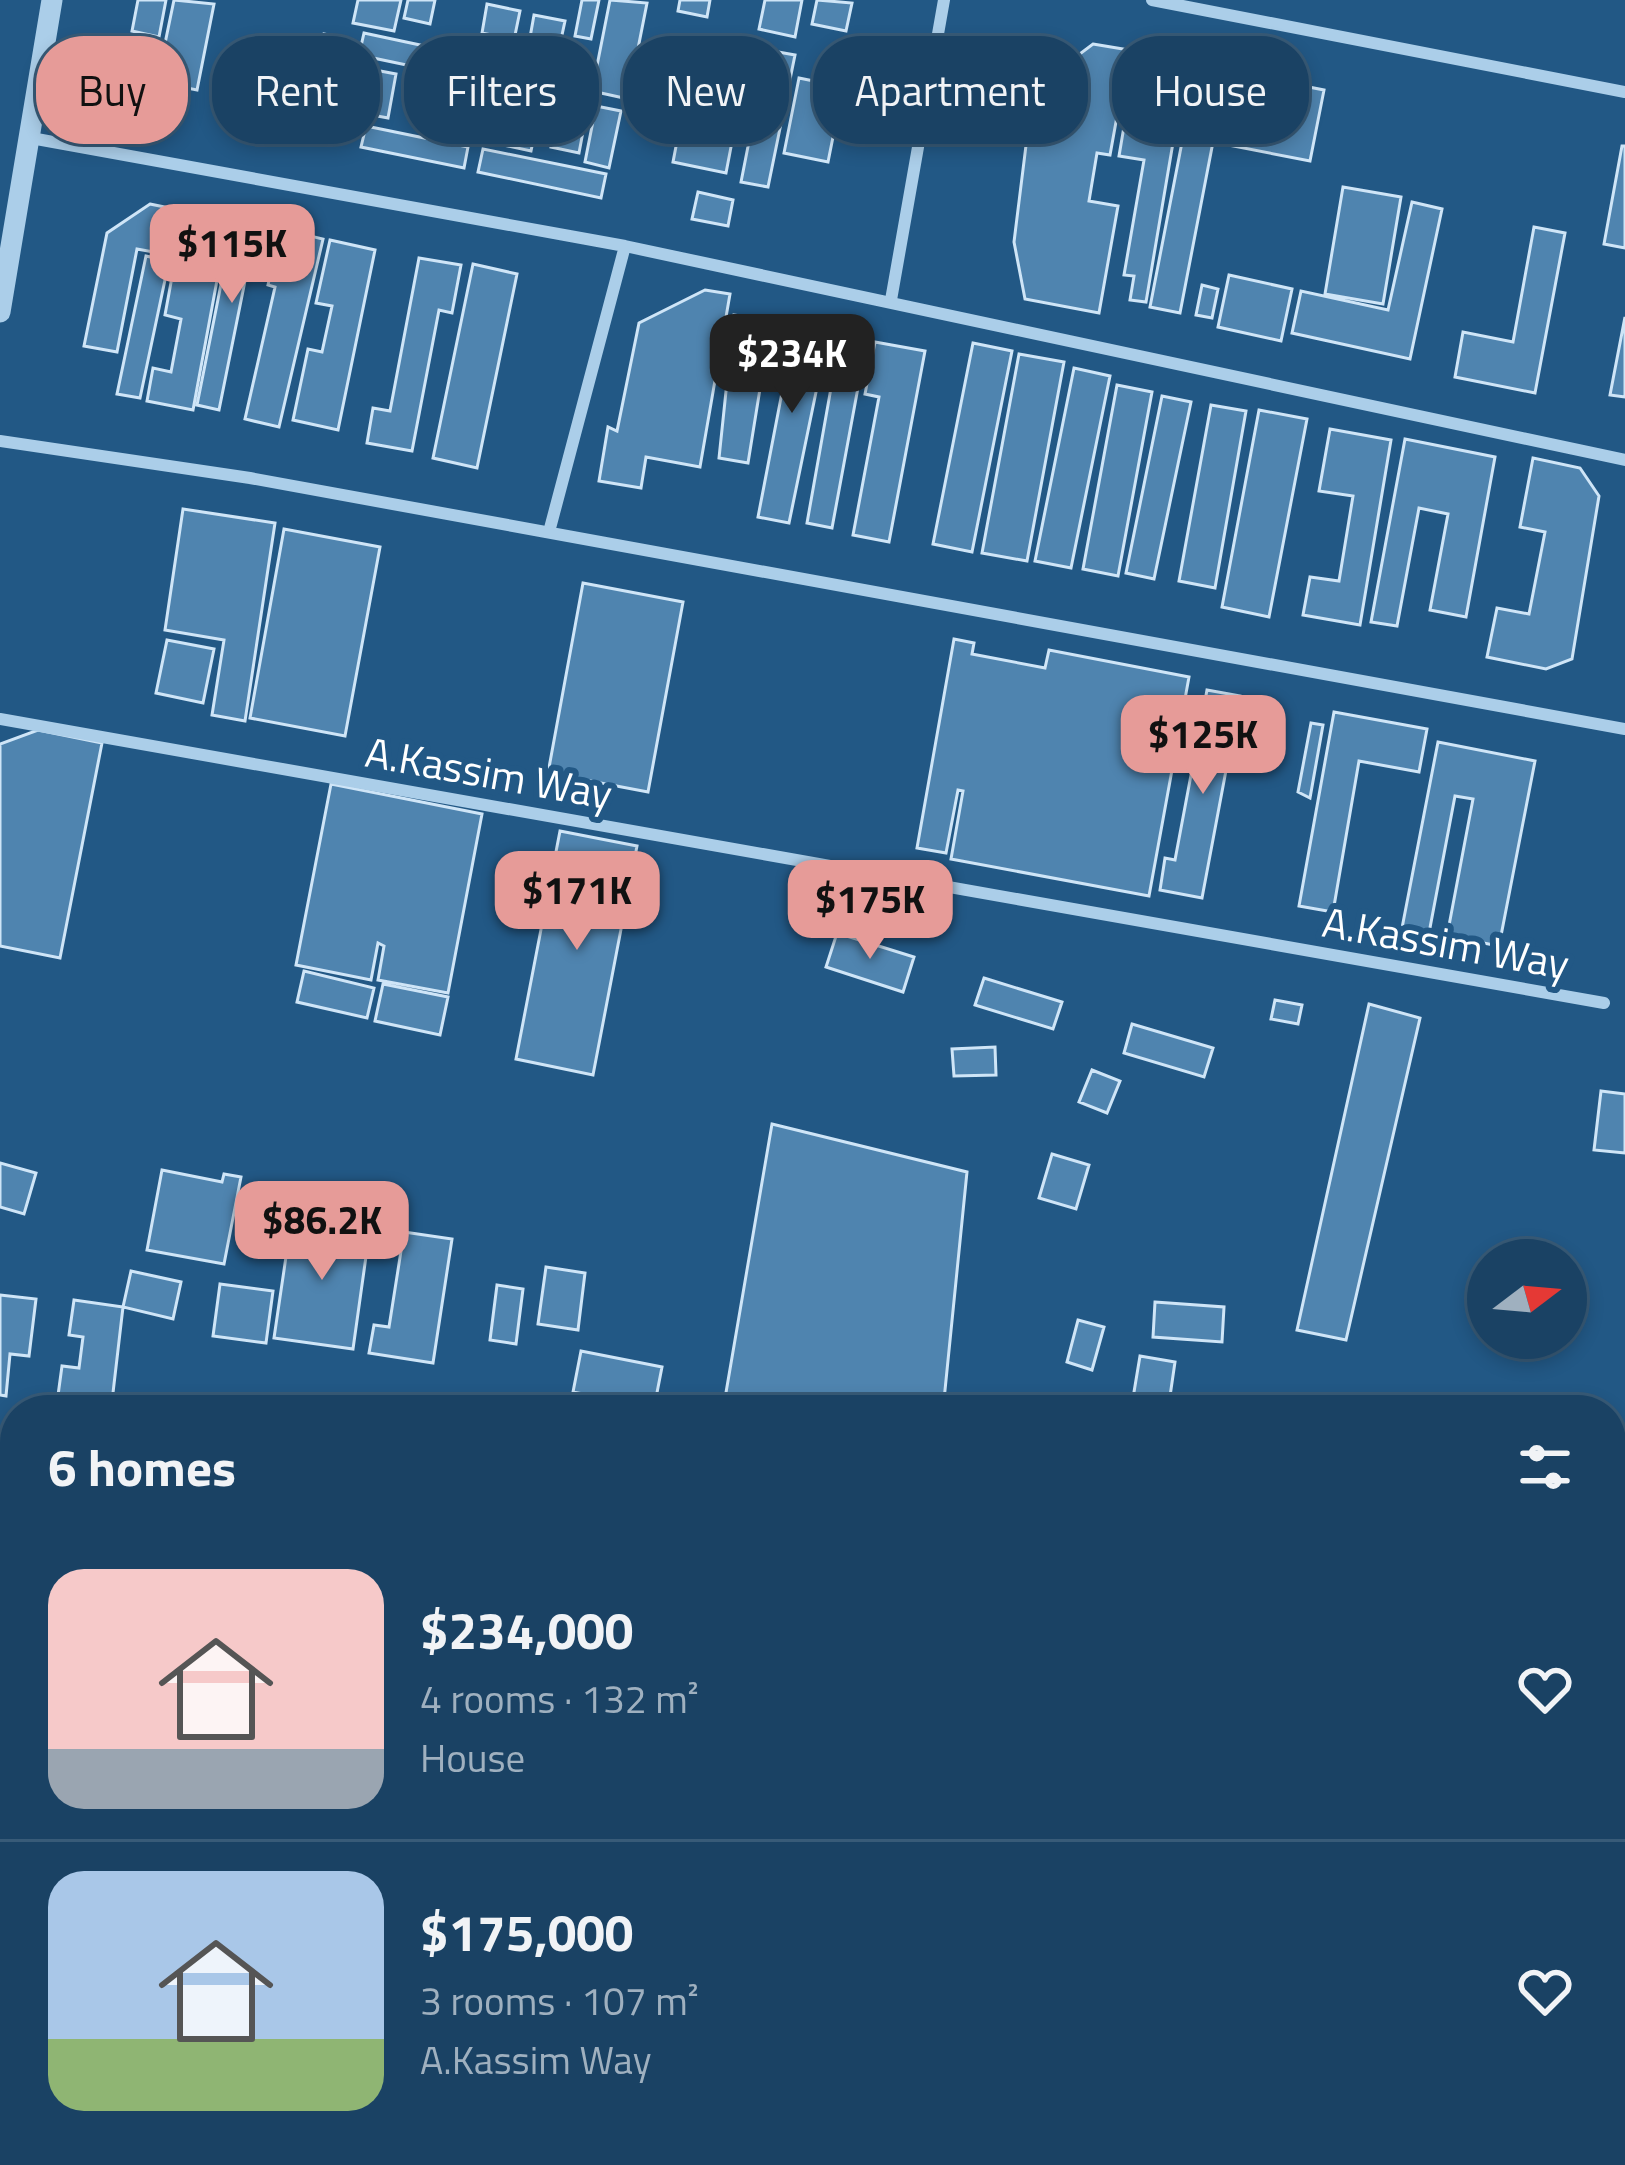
<!DOCTYPE html>
<meta charset="utf-8">
<style>
:root{--surface:#1a4264;--page:#274d6d;--text:#f1f3f6;--muted:#9fb0bf;--line:#385b78;--accent:#e69b98}
body{margin:0;font-family:"Titillium Web",sans-serif;background:var(--page);color:var(--text);height:100vh;display:flex;flex-direction:column;font-size:45px;white-space:nowrap}
*{box-sizing:border-box;margin:0}
p{font-size:39px;color:var(--muted)}
.icon{flex:none;width:66px;height:66px;fill:none;stroke:currentColor;stroke-width:2;stroke-linecap:round;stroke-linejoin:round}
.map{position:relative;flex:1;overflow:hidden}
.sheet{position:absolute;left:0px;top:1395px;width:1626px;height:771px;display:flex;flex-direction:column;background:var(--surface);border-radius:48px 48px 0 0;box-shadow:0 6px 18px #0003,0 0 0 3px var(--line)}
.sheet>*{flex:none}
.top-card{position:absolute;left:36px;top:36px;width:1554px;height:108px;display:flex;gap:24px}
.needle{width:78px;rotate:74deg}
.tools{position:absolute;left:1467px;top:1239px;display:grid;gap:24px}
.tools a{display:grid;place-items:center;width:120px;height:120px;border-radius:50%;background:var(--surface);box-shadow:0 6px 18px #0003,0 0 0 3px var(--line);font-size:60px}
.price{position:absolute;translate:-50% -102px;padding:0 27px;border-radius:24px;background:var(--accent);color:#111;font-size:39px;line-height:78px;filter:drop-shadow(0 3px 6px #0008)}
.price::after{content:'';position:absolute;left:50%;top:72px;width:36px;height:27px;margin-left:-18px;background:inherit;clip-path:polygon(0 0,100% 0,50% 100%)}
.price.active{background:#222;color:#fff}
ul{padding:0;list-style:none}
li{display:flex;align-items:center;gap:36px;height:300px;padding:0 48px}
li+li{border-top:3px solid var(--line)}
li span{display:grid;place-items:center;flex:none;width:336px;height:240px;border-radius:36px;color:#555}
li>.icon{margin-inline-start:auto}
span .icon{width:144px;height:144px;fill:#fffc;stroke-width:1}
li b{font-size:51px}
h2{display:flex;justify-content:space-between;align-items:center;height:144px;padding:0 48px;font-size:51px}
.chip{padding:0 42px;border-radius:48px;background:var(--surface);box-shadow:0 6px 18px #0003,0 0 0 3px var(--line);font-size:42px;line-height:108px}
.chip.active{background:var(--accent);color:#111}
.map>svg:first-child{display:block}
.building{fill:#4f84af;stroke:#cfe5f7;stroke-width:3}
.lines{fill:none;stroke-linecap:round;stroke-linejoin:round}
.path{stroke:#abcee9;stroke-width:8;stroke-dasharray:6 9;stroke-linecap:butt}
.minor{stroke:#abcee9;stroke-width:12}
.tertiary{stroke:#abcee9;stroke-width:21}
.labels{text-anchor:middle;dominant-baseline:central;stroke-width:12;stroke-linejoin:round;paint-order:stroke}
.street-label{font-size:42px;fill:#fff;stroke:#225885}
</style>
<div class="map">
<svg width="1625" height="2165" viewBox="0 0 1625 2165">
<rect width="100%" height="100%" fill="#225885"/>
<path class="building" d="M138,0H166L159,37L132,31Z
M174,0L214,4L197,90L157,82Z
M358,0H401L394,31L353,23Z
M408,0H435L430,24L404,18Z
M582,0H599L591,39L575,36Z
M610,0L647,3L628,99L592,91Z
M680,0H710L707,17L678,11Z
M765,0H802L795,37L759,29Z
M817,0L852,3L846,31L812,24Z
M487,4L520,11L514,40L482,33Z
M534,15L565,21L559,49L529,43Z
M364,33L420,45L416,67L359,55Z
M324,34L352,40L338,111L309,105Z
M445,38L491,47L484,83L438,73Z
M1093,44L1129,50L1110,155L1097,153L1089,201L1118,206L1099,313L1025,299L1014,242L1033,89Z
M678,45L726,55L719,90L672,80Z
M504,49L533,55L527,83L498,76Z
M546,50L580,57L574,90L539,83Z
M767,50L795,55L768,187L741,182Z
M1136,56L1186,66L1146,302L1130,300L1134,276L1124,275L1144,160L1119,156Z
M109,58L128,62L122,91L103,87Z
M1197,65L1324,90L1310,161L1213,142L1180,313L1150,307Z
M354,66L396,74L388,118L345,110Z
M731,75L749,79L744,99L727,95Z
M799,78L843,87L828,162L784,153Z
M435,85L477,94L470,127L429,118Z
M491,92L541,103L531,151L481,140Z
M561,99L588,105L579,153L551,147Z
M596,106L621,111L609,168L585,162Z
M683,110L736,121L726,173L673,162Z
M366,126L468,147L464,168L361,147Z
M1622,146H1625V248L1604,244Z
M483,149L606,174L601,198L478,172Z
M1343,187L1401,197L1383,304L1325,294Z
M698,192L733,200L728,226L692,219Z
M1412,202L1442,209L1410,359L1292,333L1301,291L1388,310Z
M150,204L179,210L170,255L137,249L117,352L84,346L107,233Z
M184,212L228,221L193,410L147,401L153,368L171,372L181,319L165,315Z
M233,224L272,232L263,279L246,276L219,410L197,405Z
M1534,227L1565,233L1535,393L1455,377L1463,332L1513,342Z
M281,229L323,239L279,427L245,419L275,287L268,285Z
M330,240L375,250L338,430L293,420L308,349L322,352L332,306L316,303Z
M146,256L169,261L140,398L117,394Z
M419,258L461,265L452,313L439,310L412,451L367,443L373,408L390,411Z
M473,264L517,274L477,468L433,458Z
M1229,275L1292,289L1281,341L1218,327Z
M1202,285L1218,289L1212,318L1196,315Z
M705,290L730,294L700,467L646,457L641,488L599,481L608,427L617,431L639,323Z
M734,315L771,321L748,463L719,458Z
M1625,317V397L1610,395Z
M780,324L828,334L789,523L758,517L785,377L771,374Z
M828,334L867,339L832,528L807,523L831,388L820,386Z
M875,342L925,351L889,542L853,535L879,397L865,394Z
M973,343L1012,351L972,552L933,544Z
M1019,354L1064,362L1027,561L982,553Z
M1074,368L1110,376L1071,568L1035,561Z
M1117,385L1152,392L1118,576L1083,569Z
M1162,396L1191,402L1154,579L1126,573Z
M1211,405L1246,411L1215,588L1179,581Z
M1259,410L1307,419L1269,617L1222,607Z
M1330,429L1391,440L1360,625L1303,615L1310,577L1339,581L1353,496L1319,491Z
M1405,439L1495,457L1466,617L1430,610L1448,514L1419,508L1397,626L1371,622Z
M1533,458L1580,468L1599,496L1572,659L1546,669L1487,657L1497,608L1529,614L1545,532L1520,527Z
M183,509L275,523L245,721L212,715L224,640L165,630Z
M284,529L380,547L345,736L250,718Z
M583,583L683,602L648,792L548,773Z
M954,639L974,643L972,654L1045,668L1049,650L1189,677L1149,896L951,859L963,791L958,790L946,853L917,848Z
M167,640L214,649L203,703L156,693Z
M1207,690L1240,696L1202,898L1160,890L1165,858L1175,860Z
M1334,712L1427,729L1419,772L1359,761L1333,912L1299,906Z
M1311,723L1323,725L1310,798L1298,792Z
M38,730L102,743L60,958L0,946V744Z
M1438,742L1535,761L1499,946L1447,936L1473,799L1455,796L1429,933L1402,928Z
M331,784L482,814L448,993L378,980L384,946L378,943L371,980L296,965Z
M560,831L637,846L593,1075L516,1059Z
M837,933L914,957L903,992L826,967Z
M304,971L374,988L367,1018L297,1002Z
M984,978L1062,1002L1053,1029L975,1005Z
M383,984L448,997L440,1035L375,1021Z
M1275,1000L1302,1005L1298,1024L1271,1019Z
M1369,1004L1420,1018L1346,1340L1297,1330Z
M1132,1024L1213,1048L1204,1077L1124,1053Z
M995,1047L996,1075L954,1076L952,1049Z
M1092,1070L1120,1081L1107,1113L1079,1102Z
M1601,1091L1625,1094V1153L1594,1150Z
M772,1124L967,1172L943,1410H723Z
M1052,1154L1089,1165L1076,1209L1039,1198Z
M0,1163L36,1173L24,1214L0,1207Z
M162,1170L222,1182L224,1174L241,1177L224,1264L147,1250Z
M292,1216L370,1228L353,1349L274,1338Z
M404,1232L452,1239L433,1363L369,1353L374,1325L389,1327Z
M546,1267L585,1273L578,1330L538,1324Z
M131,1271L181,1282L173,1319L123,1307Z
M220,1284L273,1291L266,1343L213,1336Z
M497,1285L523,1289L516,1344L490,1340Z
M0,1295L36,1299L29,1356L10,1354L6,1396L0,1395Z
M74,1300L123,1307L111,1410H56L62,1366L79,1368L83,1337L69,1335Z
M1155,1302L1224,1307L1222,1342L1153,1337Z
M1078,1320L1104,1327L1092,1370L1067,1362Z
M581,1351L662,1367L654,1408L573,1392Z
M1140,1356L1175,1362L1168,1410H1131Z
M1614,1540L1625,1543V1596L1611,1593Z
M1625,1970V2024L1611,2020Z
M1450,2151H1501L1497,2165H1446Z"/>
<g class="lines">
<path class="path" d="M0,1854L15,1860
M361,2151L374,2165"/>
<path class="minor" d="M1152,0L1625,92
M31,138L625,246L1625,460
M891,300L944,0
M0,441L250,478L1625,729
M549,532L625,246
M0,719L1604,1003"/>
<path class="tertiary" d="M0,312L52,0"/>
</g>
<g class="labels">
<g class="street-label">
<text transform="translate(489 772) rotate(10)">A.Kassim Way</text>
<text transform="translate(1446 942) rotate(10)">A.Kassim Way</text>
</g>
</g>
</svg>
<div class="tools">
<a><svg class="needle" viewBox="-14 -14 28 28"><path d="M0-13l5 13h-10z" fill="#e53935"/><path d="M0 13l5-13h-10z" fill="#9fb0bf"/></svg></a>
</div>
<b class="price" style="left:232px;top:306px">$115K</b>
<b class="price active" style="left:792px;top:416px">$234K</b>
<b class="price" style="left:1203px;top:797px">$125K</b>
<b class="price" style="left:577px;top:953px">$171K</b>
<b class="price" style="left:870px;top:962px">$175K</b>
<b class="price" style="left:322px;top:1283px">$86.2K</b>
<div class="top-card">
<a class="chip active">Buy</a>
<a class="chip">Rent</a>
<a class="chip">Filters</a>
<a class="chip">New</a>
<a class="chip">Apartment</a>
<a class="chip">House</a>
</div>
<section class="sheet">
<h2>6 homes<svg class="icon" aria-label="filters" viewBox="0 0 24 24"><path d="M4 7h16M4 17h16"/><circle cx="9" cy="7" r="2"/><circle cx="15" cy="17" r="2"/></svg></h2>
<ul>
<li><span style="background:linear-gradient(#f6c9c9 75%,#9aa5b1 0)"><svg class="icon" aria-label="home" viewBox="0 0 24 24"><path d="M3 11l9-7 9 7M6 9v11h12V9"/></svg></span><div><b>$234,000</b><p>4 rooms · 132 m²</p><p>House</p></div><svg class="icon" aria-label="heart" viewBox="0 0 24 24"><path d="M12 20l-8-8c-3-5 5-10 8-4 3-6 11-1 8 4z"/></svg></li>
<li><span style="background:linear-gradient(#a9c7e8 70%,#8fb573 0)"><svg class="icon" aria-label="home" viewBox="0 0 24 24"><path d="M3 11l9-7 9 7M6 9v11h12V9"/></svg></span><div><b>$175,000</b><p>3 rooms · 107 m²</p><p>A.Kassim Way</p></div><svg class="icon" aria-label="heart" viewBox="0 0 24 24"><path d="M12 20l-8-8c-3-5 5-10 8-4 3-6 11-1 8 4z"/></svg></li>
</ul>
</section>
</div>
